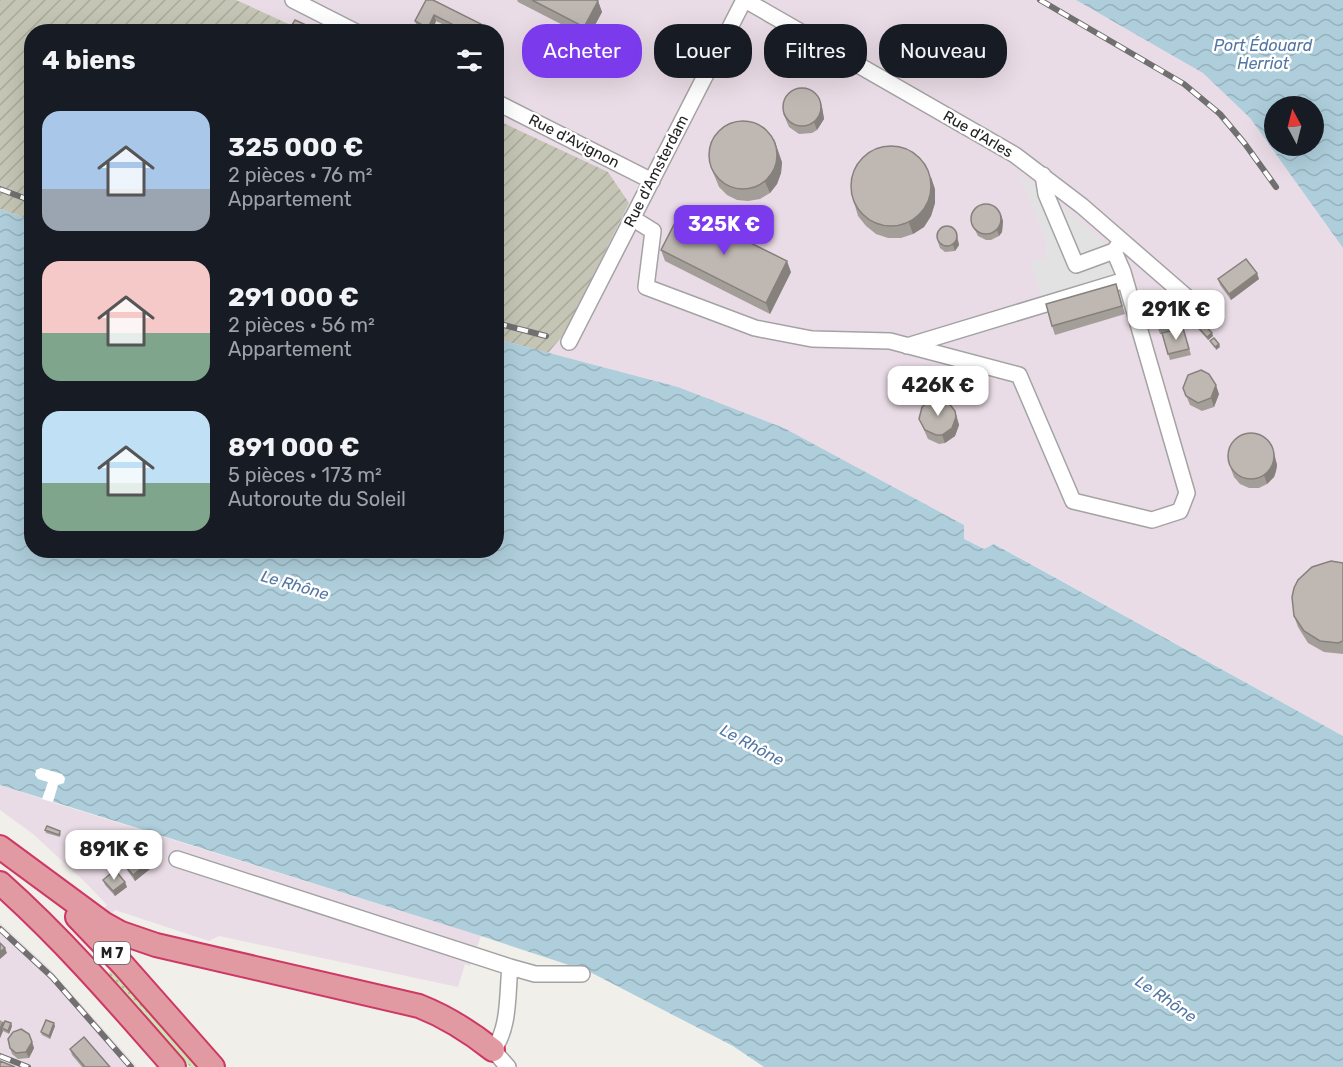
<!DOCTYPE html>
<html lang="fr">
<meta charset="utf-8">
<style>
:root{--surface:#171b24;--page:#20242c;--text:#f1f3f6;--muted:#9ea1a6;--accent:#7c3aed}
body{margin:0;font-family:Rubik,sans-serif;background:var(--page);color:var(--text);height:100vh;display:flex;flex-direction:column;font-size:22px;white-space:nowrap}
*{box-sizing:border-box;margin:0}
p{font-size:20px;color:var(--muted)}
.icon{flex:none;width:33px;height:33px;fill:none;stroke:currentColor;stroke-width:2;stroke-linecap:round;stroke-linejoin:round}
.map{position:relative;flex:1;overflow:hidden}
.sheet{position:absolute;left:24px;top:24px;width:480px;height:534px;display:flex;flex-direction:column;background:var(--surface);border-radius:24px;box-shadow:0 6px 24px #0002}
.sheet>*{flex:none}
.hud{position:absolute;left:522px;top:24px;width:570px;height:54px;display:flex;gap:12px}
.needle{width:39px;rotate:353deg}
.controls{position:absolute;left:1264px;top:96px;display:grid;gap:12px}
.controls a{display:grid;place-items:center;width:60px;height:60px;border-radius:50%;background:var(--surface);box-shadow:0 6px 24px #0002;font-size:30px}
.price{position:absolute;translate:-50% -51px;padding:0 14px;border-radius:12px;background:#fff;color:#222;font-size:20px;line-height:39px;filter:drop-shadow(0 2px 3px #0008)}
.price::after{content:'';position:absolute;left:50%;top:36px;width:18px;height:14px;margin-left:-9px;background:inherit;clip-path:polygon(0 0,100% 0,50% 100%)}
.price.active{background:var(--accent);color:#fff}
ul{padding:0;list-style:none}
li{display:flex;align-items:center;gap:18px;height:150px;padding:0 18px}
li span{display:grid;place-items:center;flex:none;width:168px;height:120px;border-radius:18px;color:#555}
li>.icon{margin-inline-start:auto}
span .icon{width:72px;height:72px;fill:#fffc;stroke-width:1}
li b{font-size:26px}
h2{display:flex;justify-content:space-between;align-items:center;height:72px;padding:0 18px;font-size:26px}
.tag{padding:0 21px;border-radius:24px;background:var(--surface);box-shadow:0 6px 24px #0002;font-size:21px;line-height:54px}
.tag.active{background:var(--accent);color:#fff}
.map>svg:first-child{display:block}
.industrial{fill:#eadce6}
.construction{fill:url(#construction-furrows)}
.grass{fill:url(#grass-dots)}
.parking{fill:#e2e2e2}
.water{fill:url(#water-waves);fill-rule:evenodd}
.pier{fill:#fff}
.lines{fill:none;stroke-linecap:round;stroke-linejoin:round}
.minor-casing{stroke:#a3a3a3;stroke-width:18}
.highway-casing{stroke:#ce3864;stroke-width:26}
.minor{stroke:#fff;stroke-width:15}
.highway{stroke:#e199a2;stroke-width:22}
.rail-casing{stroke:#707070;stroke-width:6}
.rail{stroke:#fff;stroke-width:4;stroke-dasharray:11;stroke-linecap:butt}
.wall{fill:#a49e99}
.shaded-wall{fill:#86817d}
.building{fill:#bfb8b2;stroke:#86817d;stroke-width:1.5}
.labels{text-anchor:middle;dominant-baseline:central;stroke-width:5;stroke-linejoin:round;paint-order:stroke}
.shield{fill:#fff;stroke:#646464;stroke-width:1.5}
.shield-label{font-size:14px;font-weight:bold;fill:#222}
.street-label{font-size:15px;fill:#222;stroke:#fff}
.water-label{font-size:16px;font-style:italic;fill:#5276a3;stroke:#fff}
</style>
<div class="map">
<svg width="1343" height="1067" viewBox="0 0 1343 1067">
<defs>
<pattern id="construction-furrows" width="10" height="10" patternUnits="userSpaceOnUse" patternTransform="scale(1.5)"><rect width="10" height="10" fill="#c5c5b5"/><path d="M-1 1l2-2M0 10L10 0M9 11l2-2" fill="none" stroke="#a9a99b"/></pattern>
<pattern id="grass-dots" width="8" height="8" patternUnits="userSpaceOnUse" patternTransform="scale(1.5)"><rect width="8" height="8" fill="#cae6b5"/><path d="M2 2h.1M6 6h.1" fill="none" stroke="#adc59b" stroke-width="1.8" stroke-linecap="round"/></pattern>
<pattern id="water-waves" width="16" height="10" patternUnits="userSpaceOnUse" patternTransform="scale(1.5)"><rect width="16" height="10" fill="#aecedb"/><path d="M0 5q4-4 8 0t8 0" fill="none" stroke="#95b1bc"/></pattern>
</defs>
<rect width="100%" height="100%" fill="#f1efea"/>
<path class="industrial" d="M0,0H1076L1203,72L1250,118L1343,248V736L995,544L984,550L963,539L964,525L784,428L678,387L497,339L496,32H32L31,220L0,209Z
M0,785L42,799L481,936L470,966L465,964L458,987L219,936L209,941L115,910L110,915L104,908L107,905L86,883L33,834L0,810Z
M0,923L50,969L137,1067H0Z"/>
<path class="construction" d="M0,0H236L304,31L32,32L31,220L0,209Z
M497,120L608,172L629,203L565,333L548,353L497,339Z"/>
<path class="grass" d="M112,970L198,1067H190L108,973Z"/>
<path class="parking" d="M1019,174L1057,202L1135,269L1042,297L1031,262L1046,258L1047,242Z"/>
<path class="water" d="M1076,0H1343V248L1250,118L1203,73ZM1275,106H1314V146H1275Z
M0,209L31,220L32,550H496L497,339L678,387L784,428L964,525V539L984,549L994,544L1343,736V1067H764L733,1046L590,972L481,936L0,785Z"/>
<path class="pier" d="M41,768L62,774L65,778L64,783L58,785L53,802L42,799L48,782L38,779L35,775L36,770Z"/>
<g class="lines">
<g class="minor-casing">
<path id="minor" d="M293,0L356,32
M745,0L1015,155L1082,206L1189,299
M496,102L652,181
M1043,175L1046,194L1076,265L1114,251L1120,243
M632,218L653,231L646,287L755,328L812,339L890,341L1019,375L1073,501L1152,520L1180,511L1187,493L1123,272L1114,251
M569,342L744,0
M907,346L1125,280
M177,859L510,967C507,994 510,1028 493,1050L508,1067
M510,967L535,974H582"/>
</g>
<g class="highway-casing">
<path id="highway" d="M0,847L103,923L121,933L156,945L419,1006C447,1017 469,1031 493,1050
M0,883C64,940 118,1003 174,1067
M77,917L123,965L213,1067"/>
</g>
<use href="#minor" class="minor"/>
<use href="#highway" class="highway"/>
<g class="rail-casing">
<path id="rail" d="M1040,0L1184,84L1220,114L1245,144L1276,187
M0,189L32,201
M496,323L546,336
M0,929L52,977L131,1067
M0,1056L28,1067"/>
</g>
<use href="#rail" class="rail"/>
</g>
<path class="wall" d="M426,0L481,24L483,30L482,32H451L452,29L436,21L432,32H426L417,27L415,21Z
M517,0H596L598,1L602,12L588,38L518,2Z
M292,25L308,26L309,29L308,32H300L293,28Z
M819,98L822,107L824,119L817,130L812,133L799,134L789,127L783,113Z
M782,162L781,173L777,184L770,193L760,199L748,201L737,200L727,195L719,187L710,165Z
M935,189V203L931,216L924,227L913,234L901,238H888L876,234L866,226L858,216L851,192Z
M1001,215L1003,221L1002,232L999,236L991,240H986L978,236L971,222Z
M957,235L959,245L955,251L945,252L940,248L938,242Z
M661,250L791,272L770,314L665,261Z
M1218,279H1259L1231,300L1220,285Z
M1116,284L1125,314L1055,335L1052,326Z
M1164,302L1172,330L1163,333L1183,328L1191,355L1170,360L1162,334H1160L1158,328Z
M1186,313L1196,319L1213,336L1208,340L1194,324L1193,322L1187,316Z
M1183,388L1219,394L1214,407L1202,411L1190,405Z
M955,411L959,425L955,436L945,443L939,444L928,439L919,419Z
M1274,452L1277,465L1276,471L1274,477L1267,484L1259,488H1249L1240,484L1234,477L1231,469Z
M1343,563V654L1324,652L1308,643L1298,627L1294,616Z
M45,830L61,833L60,837L46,833Z
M68,842L86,844L88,850L84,855L78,857L72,854Z
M125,865L150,869L135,881L127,870Z
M103,880L127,887L115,896L105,885Z
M0,1020L4,1023L12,1026L9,1034L3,1031L0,1038Z
M55,1026L50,1039L42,1035L41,1032Z
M29,1034L34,1048L29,1058L18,1059L12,1054L10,1048Z
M70,1049L110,1067H82L72,1055Z"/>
<path class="shaded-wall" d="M598,1L602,12L588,38L584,27Z
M434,15L436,21L432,32H430L428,28Z
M481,24L483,30L482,32H477Z
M819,98L822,107L824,119L817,130L814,122Z
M774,139L782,162L781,173L777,184L770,193L765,182Z
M931,177L935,189V203L931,216L924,227L913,234L909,223Z
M1001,215L1003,221L1002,232L999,236L997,230Z
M955,229L959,245L955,251L953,245Z
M787,261L791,272L770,314L766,303Z
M1257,273L1259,279L1231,300L1229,294Z
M1212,333L1213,336L1208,340L1207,337Z
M1219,344L1220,347L1216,350L1215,347Z
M1216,385L1219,394L1214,407L1211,398Z
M955,411L959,425L955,436L945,443L942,435Z
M1271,444L1277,465L1276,471L1274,477L1267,484L1264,475Z
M84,838L88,850L84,855L82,850Z
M148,863L150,869L135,881L133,875Z
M125,882L127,887L115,896L113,891Z
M5,948L7,953L0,959V952Z
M3,1021L5,1026L2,1028L3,1031L0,1038V1027Z
M11,1023L12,1026L9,1034L8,1031Z
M54,1023L55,1026L50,1039L49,1036Z
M32,1042L34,1048L29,1058L26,1052Z"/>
<path class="building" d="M426,0H433L481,24L477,32H451L454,25L434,15L428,28L415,21Z
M532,0H596L598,1L584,27Z
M295,20L308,26L306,32L292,25Z
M783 107a19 19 0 1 1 38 0a19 19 0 1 1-38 0Z
M709 155a34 34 0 1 1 68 0a34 34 0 1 1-68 0Z
M851 186a40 40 0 1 1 80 0a40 40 0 1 1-80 0Z
M971 219a15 15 0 1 1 30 0a15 15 0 1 1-30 0Z
M682,209L787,261L766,303L661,250Z
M937 236a10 10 0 1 1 20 0a10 10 0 1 1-20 0Z
M1246,259L1257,273L1229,294L1218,279Z
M1116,284L1122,306L1052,326L1046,304Z
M1161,296L1170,325L1158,328L1150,300Z
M1190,310L1195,316L1192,320L1186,313Z
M1198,318L1212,333L1207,337L1193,322Z
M1183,328L1189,349L1168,354L1162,333Z
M1214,338L1219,344L1215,347L1210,341Z
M1201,370L1209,374L1216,385L1211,398L1198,403L1186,396L1183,388L1188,375Z
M937,399L948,402L955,411L956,417L952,428L942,435H936L925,430L919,419L922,407L931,400Z
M1228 456a23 23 0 1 1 46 0a23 23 0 1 1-46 0Z
M1331,561L1343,563V641L1338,643L1320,641L1304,631L1294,616L1292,597L1294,588L1298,580L1312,567Z
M47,826L60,831L59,835L45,830Z
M69 843a8 8 0 1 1 16 0a8 8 0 1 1-16 0Z
M140,853L148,863L133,875L125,865Z
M115,870L125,882L113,891L103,880Z
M0,943L5,948L0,952Z
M46,1020L54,1023L49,1036L41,1032Z
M5,1021L11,1023L8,1031L2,1028Z
M21,1029L29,1034L32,1042L26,1052L16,1053L10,1048L8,1039L13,1032Z
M84,1037L110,1067H85L70,1049Z
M0,1061L15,1067H0Z"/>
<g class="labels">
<rect class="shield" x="94" y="942" width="36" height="22" rx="4.5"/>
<g class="shield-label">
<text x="112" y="953">M 7</text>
</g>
<g class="street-label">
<text transform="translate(978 134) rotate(30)">Rue d'Arles</text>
<text transform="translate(574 141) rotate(27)">Rue d'Avignon</text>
<text transform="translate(656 171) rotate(-63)">Rue d'Amsterdam</text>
</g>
<g class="water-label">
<text x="1263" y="45">Port Édouard<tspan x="1263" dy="18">Herriot</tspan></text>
<text transform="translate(295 585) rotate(16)">Le Rhône</text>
<text transform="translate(752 745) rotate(28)">Le Rhône</text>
<text transform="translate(1166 999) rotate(34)">Le Rhône</text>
</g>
</g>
</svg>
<div class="controls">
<a><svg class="needle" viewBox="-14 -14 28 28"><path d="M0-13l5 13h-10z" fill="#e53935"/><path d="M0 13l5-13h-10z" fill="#9ea1a6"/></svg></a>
</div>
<b class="price active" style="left:724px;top:256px">325K €</b>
<b class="price" style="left:1176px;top:341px">291K €</b>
<b class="price" style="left:938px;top:417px">426K €</b>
<b class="price" style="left:114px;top:881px">891K €</b>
<div class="hud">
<a class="tag active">Acheter</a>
<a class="tag">Louer</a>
<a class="tag">Filtres</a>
<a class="tag">Nouveau</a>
</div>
<section class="sheet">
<h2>4 biens<svg class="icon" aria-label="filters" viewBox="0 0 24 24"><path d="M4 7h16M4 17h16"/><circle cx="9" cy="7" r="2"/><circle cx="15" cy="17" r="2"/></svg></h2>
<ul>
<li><span style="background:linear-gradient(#a9c7e8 65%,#9aa5b1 0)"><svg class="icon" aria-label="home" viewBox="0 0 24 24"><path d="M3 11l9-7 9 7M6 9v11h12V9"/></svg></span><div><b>325 000 €</b><p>2 pièces · 76 m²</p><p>Appartement</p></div></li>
<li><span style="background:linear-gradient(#f6c9c9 60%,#7fa58c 0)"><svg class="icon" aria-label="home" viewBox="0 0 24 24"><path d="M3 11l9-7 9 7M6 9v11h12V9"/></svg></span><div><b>291 000 €</b><p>2 pièces · 56 m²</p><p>Appartement</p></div></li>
<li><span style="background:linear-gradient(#bfe0f5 60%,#7fa58c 0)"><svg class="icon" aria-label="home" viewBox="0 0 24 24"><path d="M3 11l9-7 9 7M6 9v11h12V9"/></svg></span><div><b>891 000 €</b><p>5 pièces · 173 m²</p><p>Autoroute du Soleil</p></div></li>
</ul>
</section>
</div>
